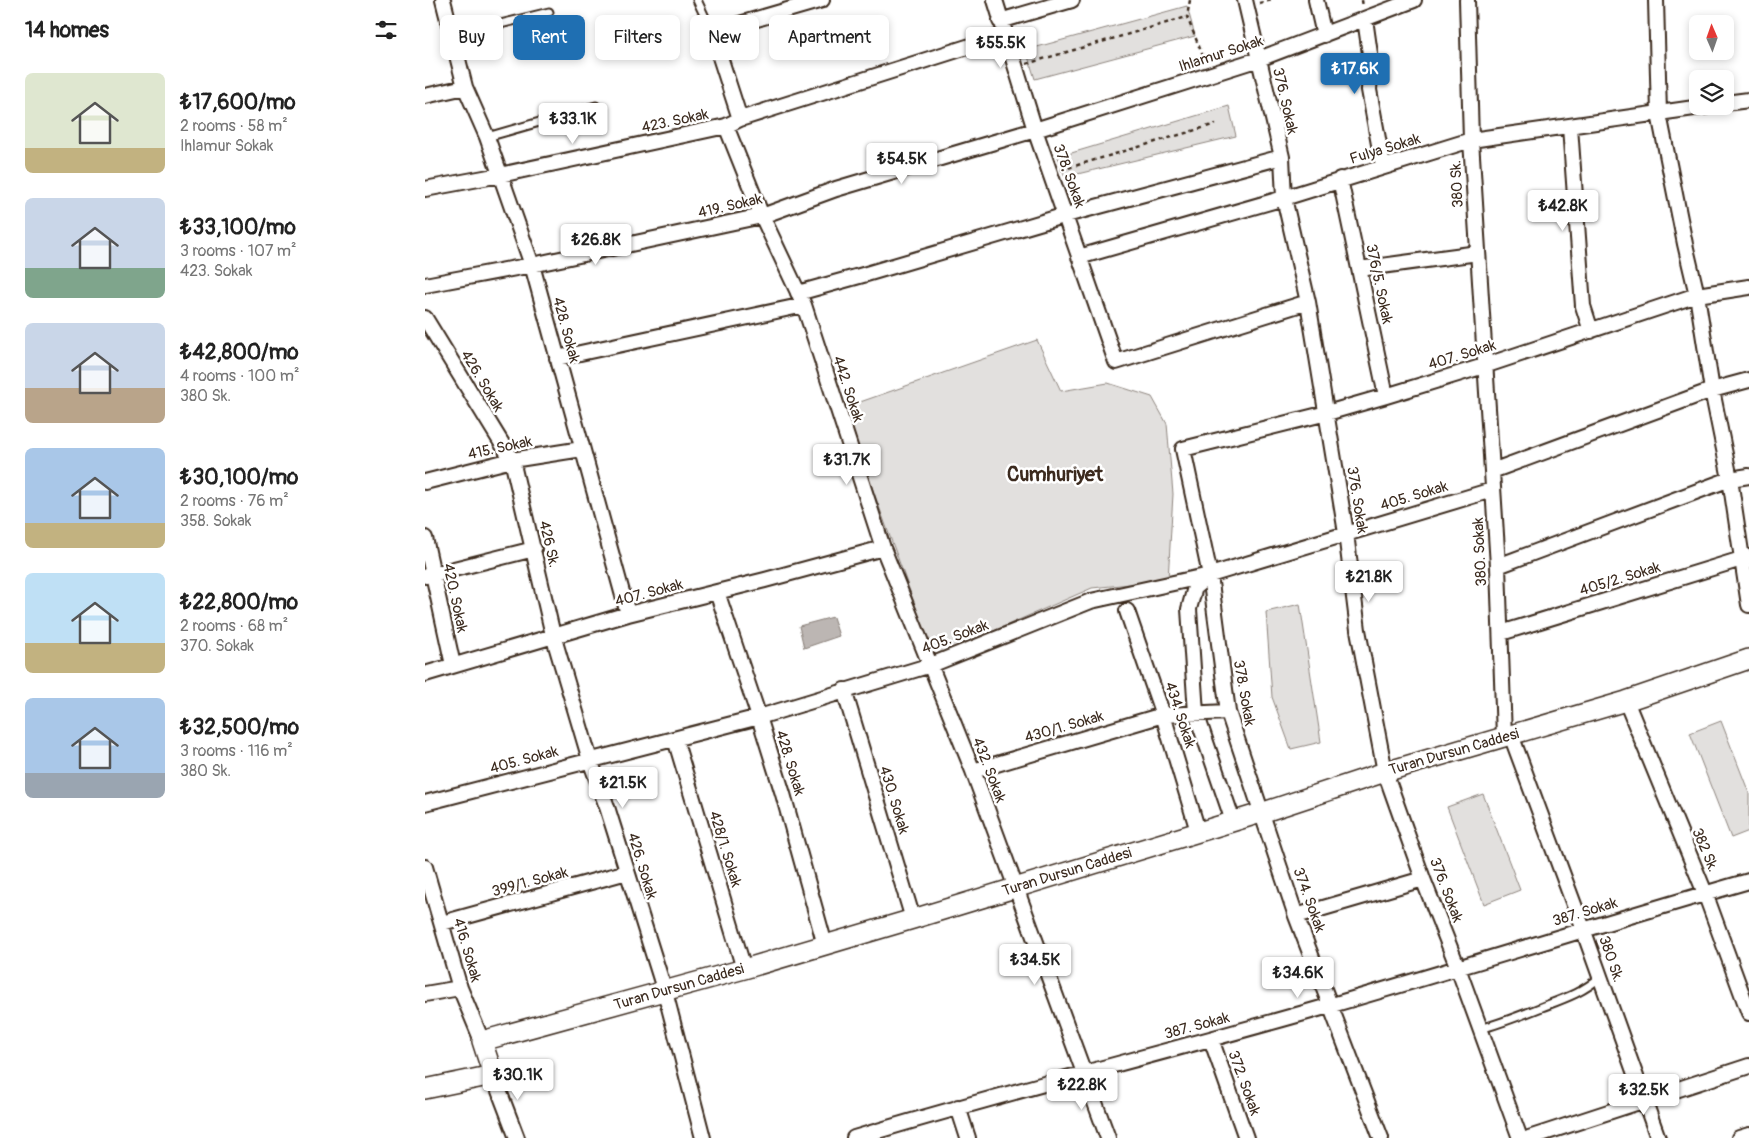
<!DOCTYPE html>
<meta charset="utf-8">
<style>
:root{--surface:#fff;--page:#f2f2f2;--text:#222;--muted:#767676;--accent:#1f6fb2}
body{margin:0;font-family:Pangolin,sans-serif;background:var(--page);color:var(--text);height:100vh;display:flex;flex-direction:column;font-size:19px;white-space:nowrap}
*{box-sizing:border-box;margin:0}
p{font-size:16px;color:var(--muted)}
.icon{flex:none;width:28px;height:28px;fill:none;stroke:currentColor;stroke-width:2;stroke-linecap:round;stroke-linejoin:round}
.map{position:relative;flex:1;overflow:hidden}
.panel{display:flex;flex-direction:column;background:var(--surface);width:425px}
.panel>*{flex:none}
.guide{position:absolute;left:15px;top:15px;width:475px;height:45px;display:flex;gap:10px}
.needle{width:32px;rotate:358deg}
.fabs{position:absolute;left:1264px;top:15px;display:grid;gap:10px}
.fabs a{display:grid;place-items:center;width:45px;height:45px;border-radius:8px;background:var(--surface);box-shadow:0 2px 8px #0003;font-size:25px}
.price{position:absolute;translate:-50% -42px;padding:0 11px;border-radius:5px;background:#fff;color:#222;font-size:16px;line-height:32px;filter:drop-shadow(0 1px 2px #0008)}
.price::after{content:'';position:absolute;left:50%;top:30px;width:15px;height:11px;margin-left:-8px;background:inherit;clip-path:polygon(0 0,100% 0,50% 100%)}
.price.on{background:var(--accent);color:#fff}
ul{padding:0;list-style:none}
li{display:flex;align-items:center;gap:15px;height:125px;padding:0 25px}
li span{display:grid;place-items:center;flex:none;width:140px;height:100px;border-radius:8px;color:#555}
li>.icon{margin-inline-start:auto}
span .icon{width:60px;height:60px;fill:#fffc;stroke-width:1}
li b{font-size:21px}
h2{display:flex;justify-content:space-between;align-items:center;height:60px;padding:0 25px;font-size:21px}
.tag{padding:0 18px;border-radius:8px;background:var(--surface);box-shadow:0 2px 8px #0003;font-size:18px;line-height:45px}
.tag.on{background:var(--accent);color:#fff}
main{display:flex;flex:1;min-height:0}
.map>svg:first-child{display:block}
.green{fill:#e2e0de;stroke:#8e857e}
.water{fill:#bcb6b3;stroke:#887e77}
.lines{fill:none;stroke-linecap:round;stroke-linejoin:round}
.lane-casing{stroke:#3b2a1e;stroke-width:11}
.street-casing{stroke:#3b2a1e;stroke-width:18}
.secondary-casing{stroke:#3b2a1e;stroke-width:22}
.path{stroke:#3b2a1e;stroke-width:2.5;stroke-dasharray:4 4;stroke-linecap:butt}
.lane{stroke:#fff;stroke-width:7}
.street{stroke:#fff;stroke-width:14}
.secondary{stroke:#fff;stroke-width:19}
.labels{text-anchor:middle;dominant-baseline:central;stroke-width:5;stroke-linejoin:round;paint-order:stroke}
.street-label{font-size:15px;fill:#3b2a1e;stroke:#fff}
.district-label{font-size:20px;font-weight:bold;fill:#3b2a1e;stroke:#fff}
</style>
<main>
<section class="panel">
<h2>14 homes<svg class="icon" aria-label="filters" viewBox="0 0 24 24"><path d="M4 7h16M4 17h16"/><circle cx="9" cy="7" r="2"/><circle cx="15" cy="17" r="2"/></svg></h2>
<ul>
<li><span style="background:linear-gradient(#dfe7d0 75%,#c2b280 0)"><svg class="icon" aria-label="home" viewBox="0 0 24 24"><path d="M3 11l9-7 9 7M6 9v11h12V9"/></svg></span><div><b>₺17,600/mo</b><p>2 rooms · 58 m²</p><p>Ihlamur Sokak</p></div></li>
<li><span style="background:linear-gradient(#c9d6e8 70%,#7fa58c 0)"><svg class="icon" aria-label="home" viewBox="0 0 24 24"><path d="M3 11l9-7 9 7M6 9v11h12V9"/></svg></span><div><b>₺33,100/mo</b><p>3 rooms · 107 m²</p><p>423. Sokak</p></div></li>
<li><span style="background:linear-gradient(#c9d6e8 65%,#b9a48a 0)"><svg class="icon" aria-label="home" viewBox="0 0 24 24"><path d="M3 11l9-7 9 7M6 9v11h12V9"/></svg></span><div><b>₺42,800/mo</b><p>4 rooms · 100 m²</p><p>380 Sk.</p></div></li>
<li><span style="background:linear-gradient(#a9c7e8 75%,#c2b280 0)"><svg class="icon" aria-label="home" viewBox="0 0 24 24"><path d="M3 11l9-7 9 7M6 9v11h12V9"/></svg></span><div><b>₺30,100/mo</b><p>2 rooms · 76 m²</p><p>358. Sokak</p></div></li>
<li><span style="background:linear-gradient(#bfe0f5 70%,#c2b280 0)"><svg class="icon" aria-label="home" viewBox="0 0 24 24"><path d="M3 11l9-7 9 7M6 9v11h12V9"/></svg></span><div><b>₺22,800/mo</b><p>2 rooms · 68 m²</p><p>370. Sokak</p></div></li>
<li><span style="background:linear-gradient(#a9c7e8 75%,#9aa5b1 0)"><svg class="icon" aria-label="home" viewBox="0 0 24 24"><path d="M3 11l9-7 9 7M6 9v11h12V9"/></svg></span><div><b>₺32,500/mo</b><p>3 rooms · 116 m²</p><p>380 Sk.</p></div></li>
</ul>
</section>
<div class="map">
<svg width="1324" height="1138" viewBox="0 0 1324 1138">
<rect width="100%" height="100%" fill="#fff"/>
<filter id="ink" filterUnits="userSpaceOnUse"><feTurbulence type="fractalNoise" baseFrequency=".02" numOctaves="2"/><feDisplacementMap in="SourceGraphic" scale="10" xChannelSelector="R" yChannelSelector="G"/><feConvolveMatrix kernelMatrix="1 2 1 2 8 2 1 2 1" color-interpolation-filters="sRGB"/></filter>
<g filter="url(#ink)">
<path class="green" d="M762,6L770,36L610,79L601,50Z
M804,106L811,136L640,177L633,157Z
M612,340L636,391L683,383L727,397L742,424L748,494L743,580L667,588L509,657L418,408Z
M875,604L896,742L866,749L847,697L841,612Z
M1296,721L1324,793V831L1306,838L1265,733Z
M1058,794L1095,890L1059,904L1022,807Z"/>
<path class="water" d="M408,617L414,636L379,648L374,626Z"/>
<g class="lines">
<g class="lane-casing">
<path id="lane" d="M272,0L287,32
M27,36L124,12
M62,137L171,106
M1055,1029C1077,1023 1097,1015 1117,1007C1138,999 1159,992 1175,977"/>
</g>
<g class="street-casing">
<path id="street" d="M18,0L40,87L62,137L107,265L203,614
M570,0L610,130L691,362L883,302
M820,0L857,157L859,198L883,302L921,533L933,630L960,772L998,879L1033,968L1095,1138
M891,0L899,35
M1042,0L1046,140L1073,566L1079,737
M1231,0L1234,114L1260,244L1272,295L1287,390L1305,479L1324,605
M940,19L946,61L944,90L958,166
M575,21L647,0
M0,96L40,87
M1300,103L1324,100
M315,119L580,35
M301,126L337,216L379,305L458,548L548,771L683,1138
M1145,127L1158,306L1166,331
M915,179L961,396
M0,189L75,175L301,126L315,119L287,32L397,0
M654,257L859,198L1046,140L1283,106
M934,269L1053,253
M0,285L107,265L337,216L411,189L610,130L834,59L989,0
M373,293L438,275L641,215L857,157
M0,318L87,460L128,635L165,760L182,807L240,992L278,1138
M132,358L379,305
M1067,471L1287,390L1324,380
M0,482L87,460L157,449
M0,538L28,665
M1073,566L1305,479L1324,476
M1,576L109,549
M782,577L770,587L764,609L771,713L808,821
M292,592L334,717L358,794L400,945
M702,611L738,715L773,831
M1076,633L1323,557
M0,674L203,614L340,580L458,548
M419,690L488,919
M1201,701L1280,893L1324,1013
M1086,735L1158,929L1233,1138
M250,739L319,969
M548,771L738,715L803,712
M0,803L334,717L506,665L666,601L785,575L1067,490
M0,867L35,988L57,1041
M871,916L998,879
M17,923L202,872
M0,994L35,988
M786,1039L821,1138
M68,1075L92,1138
M533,1107L543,1138
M429,1138C587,1090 748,1051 907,1005C1046,965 1184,921 1324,881
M956,1138L871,916L803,712L785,575L758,449L902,413L961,396L1059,366L1272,295L1324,287
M1104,1138L1324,1066
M1314,1138L1324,1135"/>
</g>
<g class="secondary-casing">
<path id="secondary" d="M0,1089L68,1075L57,1041L319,969L488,919L836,813L960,772L1201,701L1324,659"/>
</g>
<path class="path" d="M765,0L762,17L780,61
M937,0L938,7
M834,3L847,0
M601,64L762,17
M636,170L791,124"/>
<use href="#lane" class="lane"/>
<use href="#street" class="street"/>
<use href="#secondary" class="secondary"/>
</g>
</g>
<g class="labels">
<g class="street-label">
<text transform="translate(796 54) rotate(-18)">Ihlamur Sokak</text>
<text transform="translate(860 101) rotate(77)">376. Sokak</text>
<text transform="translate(250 121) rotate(-12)">423. Sokak</text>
<text transform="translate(960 149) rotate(-17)">Fulya Sokak</text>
<text transform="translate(644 176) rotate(70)">378. Sokak</text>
<text transform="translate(1032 184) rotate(-93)">380 Sk.</text>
<text transform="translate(305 206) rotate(-13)">419. Sokak</text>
<text transform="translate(954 284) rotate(78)">376/5. Sokak</text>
<text transform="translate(141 330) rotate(75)">428. Sokak</text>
<text transform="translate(1037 355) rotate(-17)">407. Sokak</text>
<text transform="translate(57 381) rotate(59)">426. Sokak</text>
<text transform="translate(423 389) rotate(72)">442. Sokak</text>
<text transform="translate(75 448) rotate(-12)">415. Sokak</text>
<text transform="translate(989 496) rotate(-17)">405. Sokak</text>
<text transform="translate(932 500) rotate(81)">376. Sokak</text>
<text transform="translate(124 544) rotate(77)">426 Sk.</text>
<text transform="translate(1055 552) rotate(-93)">380. Sokak</text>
<text transform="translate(1195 579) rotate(-17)">405/2. Sokak</text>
<text transform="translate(224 593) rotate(-15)">407. Sokak</text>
<text transform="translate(30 598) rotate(78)">420. Sokak</text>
<text transform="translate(530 637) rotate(-21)">405. Sokak</text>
<text transform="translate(819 693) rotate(80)">378. Sokak</text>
<text transform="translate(755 715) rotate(72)">434. Sokak</text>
<text transform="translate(639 727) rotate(-16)">430/1. Sokak</text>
<text transform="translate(1029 752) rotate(-16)">Turan Dursun Caddesi</text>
<text transform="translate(99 760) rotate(-15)">405. Sokak</text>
<text transform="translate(365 763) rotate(73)">428. Sokak</text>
<text transform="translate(564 770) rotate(69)">432. Sokak</text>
<text transform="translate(469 800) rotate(73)">430. Sokak</text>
<text transform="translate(300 849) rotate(73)">428/1. Sokak</text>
<text transform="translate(1280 850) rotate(67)">382 Sk.</text>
<text transform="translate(217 866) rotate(73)">426. Sokak</text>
<text transform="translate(642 872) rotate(-17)">Turan Dursun Caddesi</text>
<text transform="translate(105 882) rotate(-15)">399/1. Sokak</text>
<text transform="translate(1021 890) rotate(69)">376. Sokak</text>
<text transform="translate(884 900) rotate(70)">374. Sokak</text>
<text transform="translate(1160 912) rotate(-17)">387. Sokak</text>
<text transform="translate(42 950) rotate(74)">416. Sokak</text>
<text transform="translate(1186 959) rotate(71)">380 Sk.</text>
<text transform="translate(254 987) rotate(-16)">Turan Dursun Caddesi</text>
<text transform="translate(772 1026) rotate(-15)">387. Sokak</text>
<text transform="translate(819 1083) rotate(70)">372. Sokak</text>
</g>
<g class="district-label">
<text x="630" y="474">Cumhuriyet</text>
</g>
</g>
</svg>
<div class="fabs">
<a><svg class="needle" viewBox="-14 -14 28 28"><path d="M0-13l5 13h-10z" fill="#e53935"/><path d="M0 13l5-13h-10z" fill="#767676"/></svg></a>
<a><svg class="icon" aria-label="layers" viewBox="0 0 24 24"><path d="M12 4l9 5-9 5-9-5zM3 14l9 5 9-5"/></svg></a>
</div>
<b class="price" style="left:576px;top:69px">₺55.5K</b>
<b class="price on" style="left:930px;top:95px">₺17.6K</b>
<b class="price" style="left:148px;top:145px">₺33.1K</b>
<b class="price" style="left:477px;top:185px">₺54.5K</b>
<b class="price" style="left:1138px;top:232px">₺42.8K</b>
<b class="price" style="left:171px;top:266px">₺26.8K</b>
<b class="price" style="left:422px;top:486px">₺31.7K</b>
<b class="price" style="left:944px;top:603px">₺21.8K</b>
<b class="price" style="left:198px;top:809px">₺21.5K</b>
<b class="price" style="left:610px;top:986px">₺34.5K</b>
<b class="price" style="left:873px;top:999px">₺34.6K</b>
<b class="price" style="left:93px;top:1101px">₺30.1K</b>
<b class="price" style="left:657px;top:1111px">₺22.8K</b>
<b class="price" style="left:1219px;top:1116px">₺32.5K</b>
<div class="guide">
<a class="tag">Buy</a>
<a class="tag on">Rent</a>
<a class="tag">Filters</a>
<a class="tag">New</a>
<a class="tag">Apartment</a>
</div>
</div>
</main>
